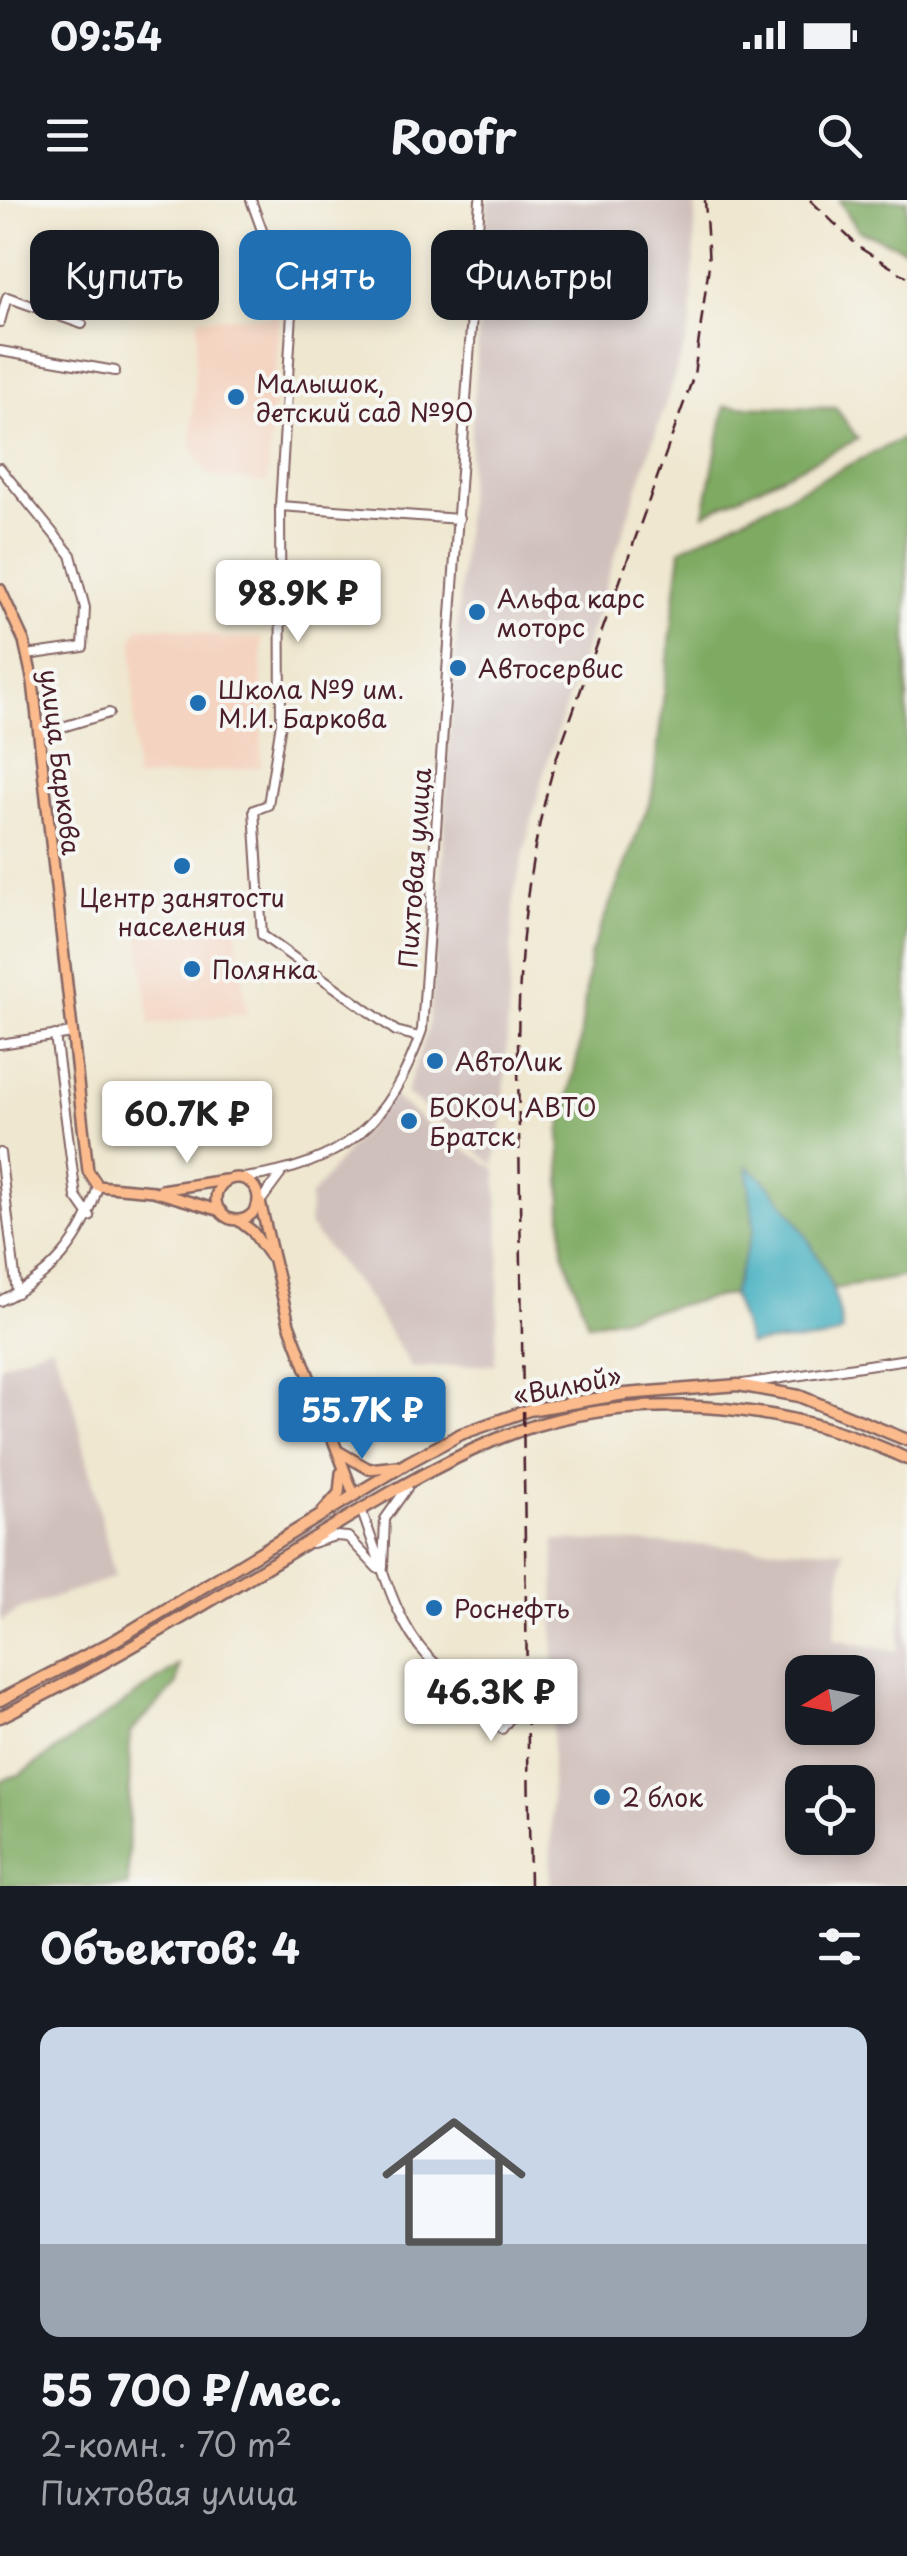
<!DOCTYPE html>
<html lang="ru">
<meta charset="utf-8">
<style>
:root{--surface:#171b24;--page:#242831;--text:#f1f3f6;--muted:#9ea1a6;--accent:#1f6fb2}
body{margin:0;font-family:"Playpen Sans",sans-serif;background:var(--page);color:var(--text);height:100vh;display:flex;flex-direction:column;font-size:38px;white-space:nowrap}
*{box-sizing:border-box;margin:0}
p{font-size:32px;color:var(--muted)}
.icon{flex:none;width:55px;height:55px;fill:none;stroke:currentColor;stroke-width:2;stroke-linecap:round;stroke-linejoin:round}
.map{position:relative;height:1686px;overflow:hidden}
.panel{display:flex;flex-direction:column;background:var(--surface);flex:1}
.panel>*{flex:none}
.banner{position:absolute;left:30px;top:30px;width:848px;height:90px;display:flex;gap:20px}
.needle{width:65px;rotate:260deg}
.controls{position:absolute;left:785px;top:1455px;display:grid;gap:20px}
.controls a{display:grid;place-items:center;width:90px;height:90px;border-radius:20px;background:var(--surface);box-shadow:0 5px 15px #0003;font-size:50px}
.price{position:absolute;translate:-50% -85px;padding:0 22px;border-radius:10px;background:#fff;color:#222;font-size:32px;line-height:65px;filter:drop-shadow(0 2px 5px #0008)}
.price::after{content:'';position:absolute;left:50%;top:60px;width:30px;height:22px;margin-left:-15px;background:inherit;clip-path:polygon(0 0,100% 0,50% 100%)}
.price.on{background:var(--accent);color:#fff}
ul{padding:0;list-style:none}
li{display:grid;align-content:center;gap:20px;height:530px;padding:0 40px}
li span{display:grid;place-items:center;height:310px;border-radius:20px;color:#555}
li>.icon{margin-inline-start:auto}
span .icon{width:180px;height:180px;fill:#fffc;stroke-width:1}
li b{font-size:42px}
h2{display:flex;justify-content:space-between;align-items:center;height:120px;padding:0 40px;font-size:42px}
.chip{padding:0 35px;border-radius:20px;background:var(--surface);box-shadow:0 5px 15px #0003;font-size:35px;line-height:90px}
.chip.on{background:var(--accent);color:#fff}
.status{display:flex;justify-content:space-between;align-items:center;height:70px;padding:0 50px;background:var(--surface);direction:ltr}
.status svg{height:28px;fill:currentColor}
header{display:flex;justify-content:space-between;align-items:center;height:130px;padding:0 40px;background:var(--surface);font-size:45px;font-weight:700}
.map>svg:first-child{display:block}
.built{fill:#f4d3c0}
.industrial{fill:#d0c0bc;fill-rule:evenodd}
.forest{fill:#7eaa62;stroke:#646446;stroke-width:2.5}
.water{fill:#41aebf;stroke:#466675;stroke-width:2.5}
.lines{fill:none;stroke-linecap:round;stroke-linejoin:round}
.minor-casing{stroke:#846564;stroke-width:12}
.major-casing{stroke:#846564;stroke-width:14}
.highway-casing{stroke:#846564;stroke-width:15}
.minor{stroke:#fff;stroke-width:8}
.major{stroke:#fbbb8c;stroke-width:9}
.highway{stroke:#fbbb8c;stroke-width:10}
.rail{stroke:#4a1f2b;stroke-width:2.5;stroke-dasharray:15 8;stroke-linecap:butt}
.poi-dot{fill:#1f6fb2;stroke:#f6f6f2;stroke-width:4}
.labels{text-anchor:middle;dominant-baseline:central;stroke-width:8;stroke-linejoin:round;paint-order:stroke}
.poi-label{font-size:25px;fill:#4a1f2b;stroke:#f6f6f2;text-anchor:start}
.street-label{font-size:25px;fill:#4a1f2b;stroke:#f6f6f2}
</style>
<div class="status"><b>09:54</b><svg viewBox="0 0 49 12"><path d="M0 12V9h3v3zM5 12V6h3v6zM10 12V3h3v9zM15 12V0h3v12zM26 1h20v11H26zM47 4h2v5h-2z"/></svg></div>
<header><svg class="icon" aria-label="menu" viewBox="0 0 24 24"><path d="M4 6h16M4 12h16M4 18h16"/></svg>Roofr<svg class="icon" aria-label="search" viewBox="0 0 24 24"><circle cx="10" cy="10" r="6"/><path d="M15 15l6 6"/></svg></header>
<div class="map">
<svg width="907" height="1686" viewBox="0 0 907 1686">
<rect width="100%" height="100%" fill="#f6f6f2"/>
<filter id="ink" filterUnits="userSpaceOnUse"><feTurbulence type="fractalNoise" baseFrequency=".01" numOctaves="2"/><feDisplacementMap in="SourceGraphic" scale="20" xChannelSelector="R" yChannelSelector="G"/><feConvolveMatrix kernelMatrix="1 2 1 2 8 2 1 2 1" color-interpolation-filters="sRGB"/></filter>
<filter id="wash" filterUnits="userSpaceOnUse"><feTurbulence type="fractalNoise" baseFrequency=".0048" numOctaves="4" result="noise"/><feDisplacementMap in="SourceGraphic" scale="40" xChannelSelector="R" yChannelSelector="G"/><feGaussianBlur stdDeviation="2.25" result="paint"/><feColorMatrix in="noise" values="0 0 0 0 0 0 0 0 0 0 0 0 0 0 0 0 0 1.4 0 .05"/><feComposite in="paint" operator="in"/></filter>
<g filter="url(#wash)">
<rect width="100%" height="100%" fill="#efe7cf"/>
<path class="built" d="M280,116L267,283L207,275L191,247L198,118Z
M140,427H170L224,438L262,437L261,567L135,579L133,437Z
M235,716L247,813L150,825L138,728Z"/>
<path class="industrial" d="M488,0H696L691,126L543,575L514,694L503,920L494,965L406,893L428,829L441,705L446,584Z
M392,895L435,931L496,969L500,1050L495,1164L412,1168L367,1097L309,1026L310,997Z
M51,1145L72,1195L115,1377L21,1409L0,1422V1165Z
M555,1340L844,1350L834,1439L898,1451L907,1352V1686H550ZM802,1472H858V1528H802ZM802,1582H858V1638H802Z"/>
<path class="forest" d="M839,0H907V50L858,30Z
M725,206L836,208L858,239L704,314Z
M907,236V1076L833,1089L796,1022L748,968L755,1028L732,1094L588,1124L563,1051L560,932L579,850L590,755L652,596L681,349Z
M179,1465L177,1484L130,1533L128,1686H0V1581L21,1574Z"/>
<path class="water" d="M747,966C787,993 841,1083 842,1132C814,1147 781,1137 749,1145L732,1094L754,1028Z"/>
</g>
<g filter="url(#ink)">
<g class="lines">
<g class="minor-casing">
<path id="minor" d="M251,0L292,113L280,306L281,523L268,605L254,610L262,735L396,831L419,837
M0,122L7,97L82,124
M0,151L115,171
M0,268L71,355L85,408L83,447L27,455
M280,306L459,319
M39,534L109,513
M55,835L76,997L90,1017
M0,844L72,833
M0,953L17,1093
M244,978C342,965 390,925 422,830L480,0
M260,1002L280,975
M0,1101C52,1077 83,1040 98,986
M743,1184L907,1159
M361,1309C403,1425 409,1494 552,1499
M312,1343L335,1336L348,1337L377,1368
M383,1367L385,1319L407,1288
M457,1483L502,1529L513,1514L511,1499"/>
</g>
<g class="major-casing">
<path id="major" d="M0,389L24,441L33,482L88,971L98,986L153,991L221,1011
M216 999a21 21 0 1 1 42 0a21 21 0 1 1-42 0Z
M161,990L225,980
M260,1002L289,1124L354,1295
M238,1020L252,1031L270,1056
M338,1251L369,1269L397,1266
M323,1311L339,1293L341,1273"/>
</g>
<g class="highway-casing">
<path id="highway" d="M0,1500L114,1441L409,1262L461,1234L529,1210L625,1194L738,1185L799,1196L907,1240
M0,1517C98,1469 190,1413 283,1357C352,1315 420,1272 495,1240C623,1186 784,1200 907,1259"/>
</g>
<use href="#minor" class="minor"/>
<use href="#major" class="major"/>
<use href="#highway" class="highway"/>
<path class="rail" d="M810,0L860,48L907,77
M530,1686L518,863C518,757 526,661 556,559L694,175L709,65L705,0"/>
</g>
</g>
<g class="poi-dot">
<circle cx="236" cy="197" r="10"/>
<circle cx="477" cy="412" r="10"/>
<circle cx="458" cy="468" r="10"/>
<circle cx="198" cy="503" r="10"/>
<circle cx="182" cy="666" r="10"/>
<circle cx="192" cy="769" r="10"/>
<circle cx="435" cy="861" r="10"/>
<circle cx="409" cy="921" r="10"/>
<circle cx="434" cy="1408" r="10"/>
<circle cx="602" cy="1597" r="10"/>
</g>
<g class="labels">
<g class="poi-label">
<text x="256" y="183">Малышок,<tspan x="256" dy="29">детский сад №90</tspan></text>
<text x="497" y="398">Альфа карс<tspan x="497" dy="29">моторс</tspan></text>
<text x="478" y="468">Автосервис</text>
<text x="218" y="489">Школа №9 им.<tspan x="218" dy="29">М.И. Баркова</tspan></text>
<text x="182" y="697" text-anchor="middle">Центр занятости<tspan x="182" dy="29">населения</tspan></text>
<text x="212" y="769">Полянка</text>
<text x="455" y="861">АвтоЛик</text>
<text x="429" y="907">БОКОЧ АВТО<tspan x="429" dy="29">Братск</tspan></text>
<text x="454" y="1408">Роснефть</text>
<text x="622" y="1597">2 блок</text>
</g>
<g class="street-label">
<text transform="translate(61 562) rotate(83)">улица Баркова</text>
<text transform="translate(414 668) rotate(-86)">Пихтовая улица</text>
<text transform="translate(567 1185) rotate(-11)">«Вилюй»</text>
</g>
</g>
</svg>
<div class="controls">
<a><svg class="needle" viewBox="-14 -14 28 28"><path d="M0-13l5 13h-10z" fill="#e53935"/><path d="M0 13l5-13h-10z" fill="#9ea1a6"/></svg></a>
<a><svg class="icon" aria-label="locate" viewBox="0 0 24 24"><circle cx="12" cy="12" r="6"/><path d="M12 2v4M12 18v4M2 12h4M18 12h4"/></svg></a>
</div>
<b class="price" style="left:298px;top:445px">98.9K ₽</b>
<b class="price" style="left:187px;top:966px">60.7K ₽</b>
<b class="price on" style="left:362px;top:1262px">55.7K ₽</b>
<b class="price" style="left:491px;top:1544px">46.3K ₽</b>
<div class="banner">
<a class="chip">Купить</a>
<a class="chip on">Снять</a>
<a class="chip">Фильтры</a>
</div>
</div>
<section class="panel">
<h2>Объектов: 4<svg class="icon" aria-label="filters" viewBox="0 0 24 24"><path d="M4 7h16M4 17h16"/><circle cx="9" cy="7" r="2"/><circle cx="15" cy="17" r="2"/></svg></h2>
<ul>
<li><span style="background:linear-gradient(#c9d6e8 70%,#9aa5b1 0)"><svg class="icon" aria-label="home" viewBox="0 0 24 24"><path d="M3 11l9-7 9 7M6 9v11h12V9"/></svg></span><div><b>55 700 ₽/мес.</b><p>2-комн. · 70 m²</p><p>Пихтовая улица</p></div></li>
</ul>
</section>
